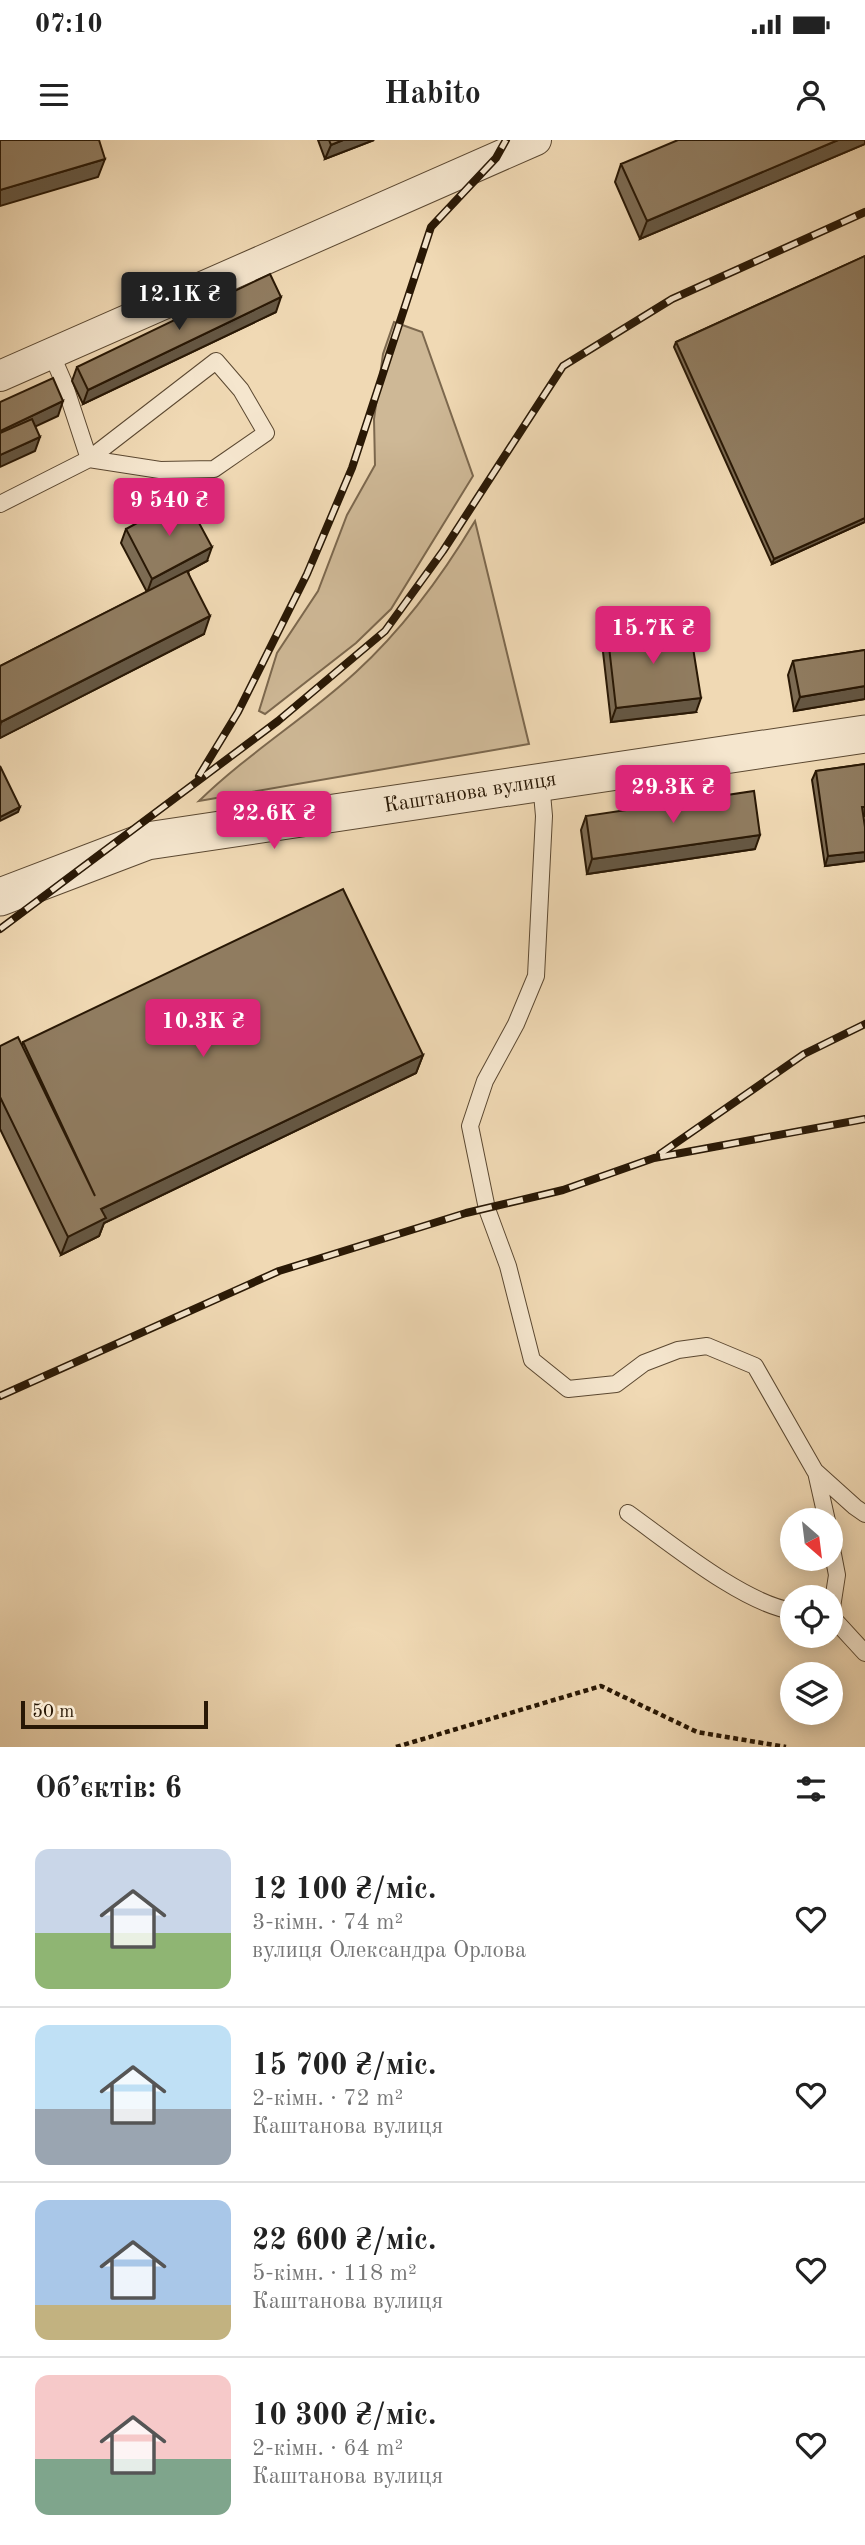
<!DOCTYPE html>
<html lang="uk">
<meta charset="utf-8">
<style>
:root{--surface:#fff;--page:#f2f2f2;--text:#222;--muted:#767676;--line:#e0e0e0;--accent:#db2777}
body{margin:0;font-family:"Old Standard TT",serif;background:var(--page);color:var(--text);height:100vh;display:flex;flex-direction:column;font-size:26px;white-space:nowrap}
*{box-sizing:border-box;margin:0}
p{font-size:23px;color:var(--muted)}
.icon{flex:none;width:38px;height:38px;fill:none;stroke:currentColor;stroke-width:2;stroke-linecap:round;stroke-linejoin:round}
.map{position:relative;height:1607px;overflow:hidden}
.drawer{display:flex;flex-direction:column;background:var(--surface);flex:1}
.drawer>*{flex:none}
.needle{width:46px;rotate:152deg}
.buttons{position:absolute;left:780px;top:1368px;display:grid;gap:14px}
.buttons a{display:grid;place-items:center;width:63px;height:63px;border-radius:50%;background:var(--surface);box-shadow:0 4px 18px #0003;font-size:35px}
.scale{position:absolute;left:21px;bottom:18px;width:187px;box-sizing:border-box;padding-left:7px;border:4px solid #291805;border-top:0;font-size:19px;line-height:24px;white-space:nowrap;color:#291805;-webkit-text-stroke:5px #f5e6ce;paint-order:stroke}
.price{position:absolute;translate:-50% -60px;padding:0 16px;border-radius:7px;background:var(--accent);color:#fff;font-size:23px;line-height:46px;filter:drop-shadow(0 2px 4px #0008)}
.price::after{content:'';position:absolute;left:50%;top:42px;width:21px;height:16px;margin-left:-10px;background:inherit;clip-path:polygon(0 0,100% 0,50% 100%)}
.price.active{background:#222;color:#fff}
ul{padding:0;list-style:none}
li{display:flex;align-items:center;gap:21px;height:175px;padding:0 35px}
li+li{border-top:2px solid var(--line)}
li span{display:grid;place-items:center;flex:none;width:196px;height:140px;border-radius:14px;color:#555}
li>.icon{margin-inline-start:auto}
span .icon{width:84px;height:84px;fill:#fffc;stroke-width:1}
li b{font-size:30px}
h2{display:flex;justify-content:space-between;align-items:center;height:84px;padding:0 35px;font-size:30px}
.status{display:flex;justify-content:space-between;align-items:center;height:49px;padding:0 35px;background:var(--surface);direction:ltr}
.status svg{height:19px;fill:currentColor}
header{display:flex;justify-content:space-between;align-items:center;height:91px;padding:0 35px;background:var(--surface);font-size:32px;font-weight:600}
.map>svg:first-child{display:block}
.green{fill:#ceb896;stroke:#7c684e;stroke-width:2}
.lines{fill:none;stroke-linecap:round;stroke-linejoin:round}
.service-casing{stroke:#5b4831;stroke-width:18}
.minor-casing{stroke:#5b4831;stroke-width:32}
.tertiary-casing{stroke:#5b4831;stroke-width:39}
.path{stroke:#291805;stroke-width:4.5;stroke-dasharray:5 3.5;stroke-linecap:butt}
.service{stroke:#f5e6ce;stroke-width:16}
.minor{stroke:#f5e6ce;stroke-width:30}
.tertiary{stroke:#f5e6ce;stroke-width:37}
.rail-casing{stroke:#291805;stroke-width:8}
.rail{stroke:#f5e6ce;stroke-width:5;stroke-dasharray:16;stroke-linecap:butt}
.wall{fill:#7c6b53;stroke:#291805;stroke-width:2}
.shaded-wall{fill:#655743;stroke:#291805;stroke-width:2}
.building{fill:#907c60;stroke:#291805;stroke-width:2}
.labels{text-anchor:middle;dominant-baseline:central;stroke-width:5;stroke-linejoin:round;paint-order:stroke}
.street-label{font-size:21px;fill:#291805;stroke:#f5e6ce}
</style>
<div class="status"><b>07:10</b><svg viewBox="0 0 49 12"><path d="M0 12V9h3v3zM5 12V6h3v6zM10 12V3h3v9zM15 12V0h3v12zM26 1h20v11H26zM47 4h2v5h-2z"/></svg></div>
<header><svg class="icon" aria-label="menu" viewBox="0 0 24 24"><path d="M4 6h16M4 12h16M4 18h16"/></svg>Habito<svg class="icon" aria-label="person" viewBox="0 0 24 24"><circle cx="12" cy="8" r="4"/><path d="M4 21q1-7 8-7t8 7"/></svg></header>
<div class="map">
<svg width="865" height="1607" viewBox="0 0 865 1607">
<rect width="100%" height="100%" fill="#f0d9b4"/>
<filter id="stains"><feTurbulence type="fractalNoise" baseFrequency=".00286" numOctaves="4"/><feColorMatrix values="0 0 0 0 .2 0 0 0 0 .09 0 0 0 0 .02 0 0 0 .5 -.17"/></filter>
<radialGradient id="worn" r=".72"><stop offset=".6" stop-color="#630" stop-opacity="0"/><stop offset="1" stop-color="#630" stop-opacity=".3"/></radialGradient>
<path class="green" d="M394,182L422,192L473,336L391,469L356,503L265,574L259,571L277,513L318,451L347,375L375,325L374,279L383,214Z
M475,381L529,604L199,661C247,614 306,578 356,532C404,488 442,436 475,381Z"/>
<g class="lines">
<g class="service-casing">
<path id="service" d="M51,213L64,243L89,319
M0,364L89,319L216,221L241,250L266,293L214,329L160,330L89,319
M541,642L544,676L536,836L516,884L485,941L470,986L487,1069L508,1126L532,1220L568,1249L616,1244L644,1223L678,1210L707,1206L755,1226L815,1331L855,1367L865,1374
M816,1332L827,1381
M628,1373C670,1403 744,1464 793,1471
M831,1404L837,1435L831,1474
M831,1476L865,1513"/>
</g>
<g class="minor-casing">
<path id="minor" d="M0,236L536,0"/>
</g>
<g class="tertiary-casing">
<path id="tertiary" d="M0,757L147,701L865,594"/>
</g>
<path class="path" d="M396,1607L601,1546L697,1592L786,1607"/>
<use href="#service" class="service"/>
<use href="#minor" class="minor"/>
<use href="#tertiary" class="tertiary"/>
<g class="rail-casing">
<path id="rail" d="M199,636L238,572L307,434L352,328L431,87L496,18L506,0
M0,789L278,581L385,491L443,411L563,226L672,159L865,72
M660,1014L804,914L865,884
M0,1256L279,1131L466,1073L563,1050L654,1018L865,979"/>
</g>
<use href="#rail" class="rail"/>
</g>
<path class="wall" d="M318,0H374L325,19Z
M865,0V4L640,99L615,42L621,24Z
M865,116V382L772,424L674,207L676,202Z
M276,172L83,264L72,241L77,227Z
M126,389L207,421L188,431L204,494L0,598V526L147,452L121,403Z
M607,489L696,572L611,582L602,503Z
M865,510V559L794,571L788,535L793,521Z
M865,624V676L863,677L865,687V721L825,726L812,640L816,631Z
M586,676L755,709L587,734L581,690Z
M23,902L423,915L416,933L104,1083L99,1096L61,1115L0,989V906H22Z"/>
<path class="shaded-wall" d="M343,0H374L325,19L331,5Z
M838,0H865V4L640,99L647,81Z
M105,19L98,37L0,66V50Z
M281,157L276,172L83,264L88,250Z
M63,261L58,276L0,303V291Z
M40,297L35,311L0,327V315Z
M865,378V382L772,424L774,419Z
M212,407L207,421L147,453L152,439Z
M210,476L204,494L0,598V586L1,582Z
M865,546V559L794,571L800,557Z
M701,558L696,572L611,582L616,568Z
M20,667L18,672L0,681V677Z
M862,667H865V676L858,677Z
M760,695L755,709L587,734L592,719Z
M865,712V721L825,726L828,716Z
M423,915L416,933L104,1083L99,1096L61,1115L68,1097L101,1069Z"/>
<path class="building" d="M0,0H99L105,19L0,50Z
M329,0H343L331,5Z
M678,0H838L647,81L621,24Z
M865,116V378L774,419L676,202Z
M270,134L281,157L88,250L77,227Z
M53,238L63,261L0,291V262Z
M32,279L40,297L0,315V293Z
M185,357L212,407L152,439L126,389Z
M187,431L210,476L1,582L0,579V526Z
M607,489H690L701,558L616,568Z
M865,510V546L800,557L793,521Z
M865,624V667H862L865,687V712L828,716L816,631Z
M0,626L20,667L0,677Z
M754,651L760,695L592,719L586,676Z
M343,749L423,915L101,1069L106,1078L68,1097L0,957V906L18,897L95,1056L23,902Z"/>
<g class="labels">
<g class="street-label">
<text transform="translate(470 653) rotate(-9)">Каштанова вулиця</text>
</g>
</g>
<rect width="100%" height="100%" filter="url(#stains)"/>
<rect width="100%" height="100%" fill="url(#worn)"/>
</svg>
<div class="buttons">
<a><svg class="needle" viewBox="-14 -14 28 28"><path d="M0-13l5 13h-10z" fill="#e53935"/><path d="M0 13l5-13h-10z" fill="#767676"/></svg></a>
<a><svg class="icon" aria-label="locate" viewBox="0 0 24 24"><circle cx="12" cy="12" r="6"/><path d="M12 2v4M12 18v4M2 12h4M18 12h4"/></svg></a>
<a><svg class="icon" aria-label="layers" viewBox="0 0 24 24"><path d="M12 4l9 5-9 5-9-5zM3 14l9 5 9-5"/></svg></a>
</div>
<div class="scale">50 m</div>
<b class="price active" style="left:179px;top:192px">12.1K ₴</b>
<b class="price" style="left:169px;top:398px">9 540 ₴</b>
<b class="price" style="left:653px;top:526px">15.7K ₴</b>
<b class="price" style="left:673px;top:685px">29.3K ₴</b>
<b class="price" style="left:274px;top:711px">22.6K ₴</b>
<b class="price" style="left:203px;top:919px">10.3K ₴</b>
</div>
<section class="drawer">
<h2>Об’єктів: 6<svg class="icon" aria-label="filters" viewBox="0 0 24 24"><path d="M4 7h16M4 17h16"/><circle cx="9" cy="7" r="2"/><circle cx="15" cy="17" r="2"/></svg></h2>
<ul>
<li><span style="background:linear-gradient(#c9d6e8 60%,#8fb573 0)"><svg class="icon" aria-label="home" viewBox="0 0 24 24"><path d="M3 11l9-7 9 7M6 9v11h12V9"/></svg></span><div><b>12 100 ₴/міс.</b><p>3-кімн. · 74 m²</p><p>вулиця Олександра Орлова</p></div><svg class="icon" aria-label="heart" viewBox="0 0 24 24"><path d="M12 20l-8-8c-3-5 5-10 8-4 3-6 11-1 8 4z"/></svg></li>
<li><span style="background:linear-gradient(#bfe0f5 60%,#9aa5b1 0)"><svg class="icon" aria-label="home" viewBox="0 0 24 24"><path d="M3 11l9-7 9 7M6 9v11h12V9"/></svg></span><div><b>15 700 ₴/міс.</b><p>2-кімн. · 72 m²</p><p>Каштанова вулиця</p></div><svg class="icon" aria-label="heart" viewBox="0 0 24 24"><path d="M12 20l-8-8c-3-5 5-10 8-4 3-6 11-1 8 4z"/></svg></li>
<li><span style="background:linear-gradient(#a9c7e8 75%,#c2b280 0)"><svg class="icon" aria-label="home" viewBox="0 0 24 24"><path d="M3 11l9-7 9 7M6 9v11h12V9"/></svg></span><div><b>22 600 ₴/міс.</b><p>5-кімн. · 118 m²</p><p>Каштанова вулиця</p></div><svg class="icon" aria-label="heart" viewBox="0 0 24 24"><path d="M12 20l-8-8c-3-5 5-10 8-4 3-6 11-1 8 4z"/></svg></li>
<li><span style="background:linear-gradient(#f6c9c9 60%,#7fa58c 0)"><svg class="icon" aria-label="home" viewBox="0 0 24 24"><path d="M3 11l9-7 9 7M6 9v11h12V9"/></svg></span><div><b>10 300 ₴/міс.</b><p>2-кімн. · 64 m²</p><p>Каштанова вулиця</p></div><svg class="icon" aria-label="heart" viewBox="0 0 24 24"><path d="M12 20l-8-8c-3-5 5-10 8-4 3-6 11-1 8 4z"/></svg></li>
</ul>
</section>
